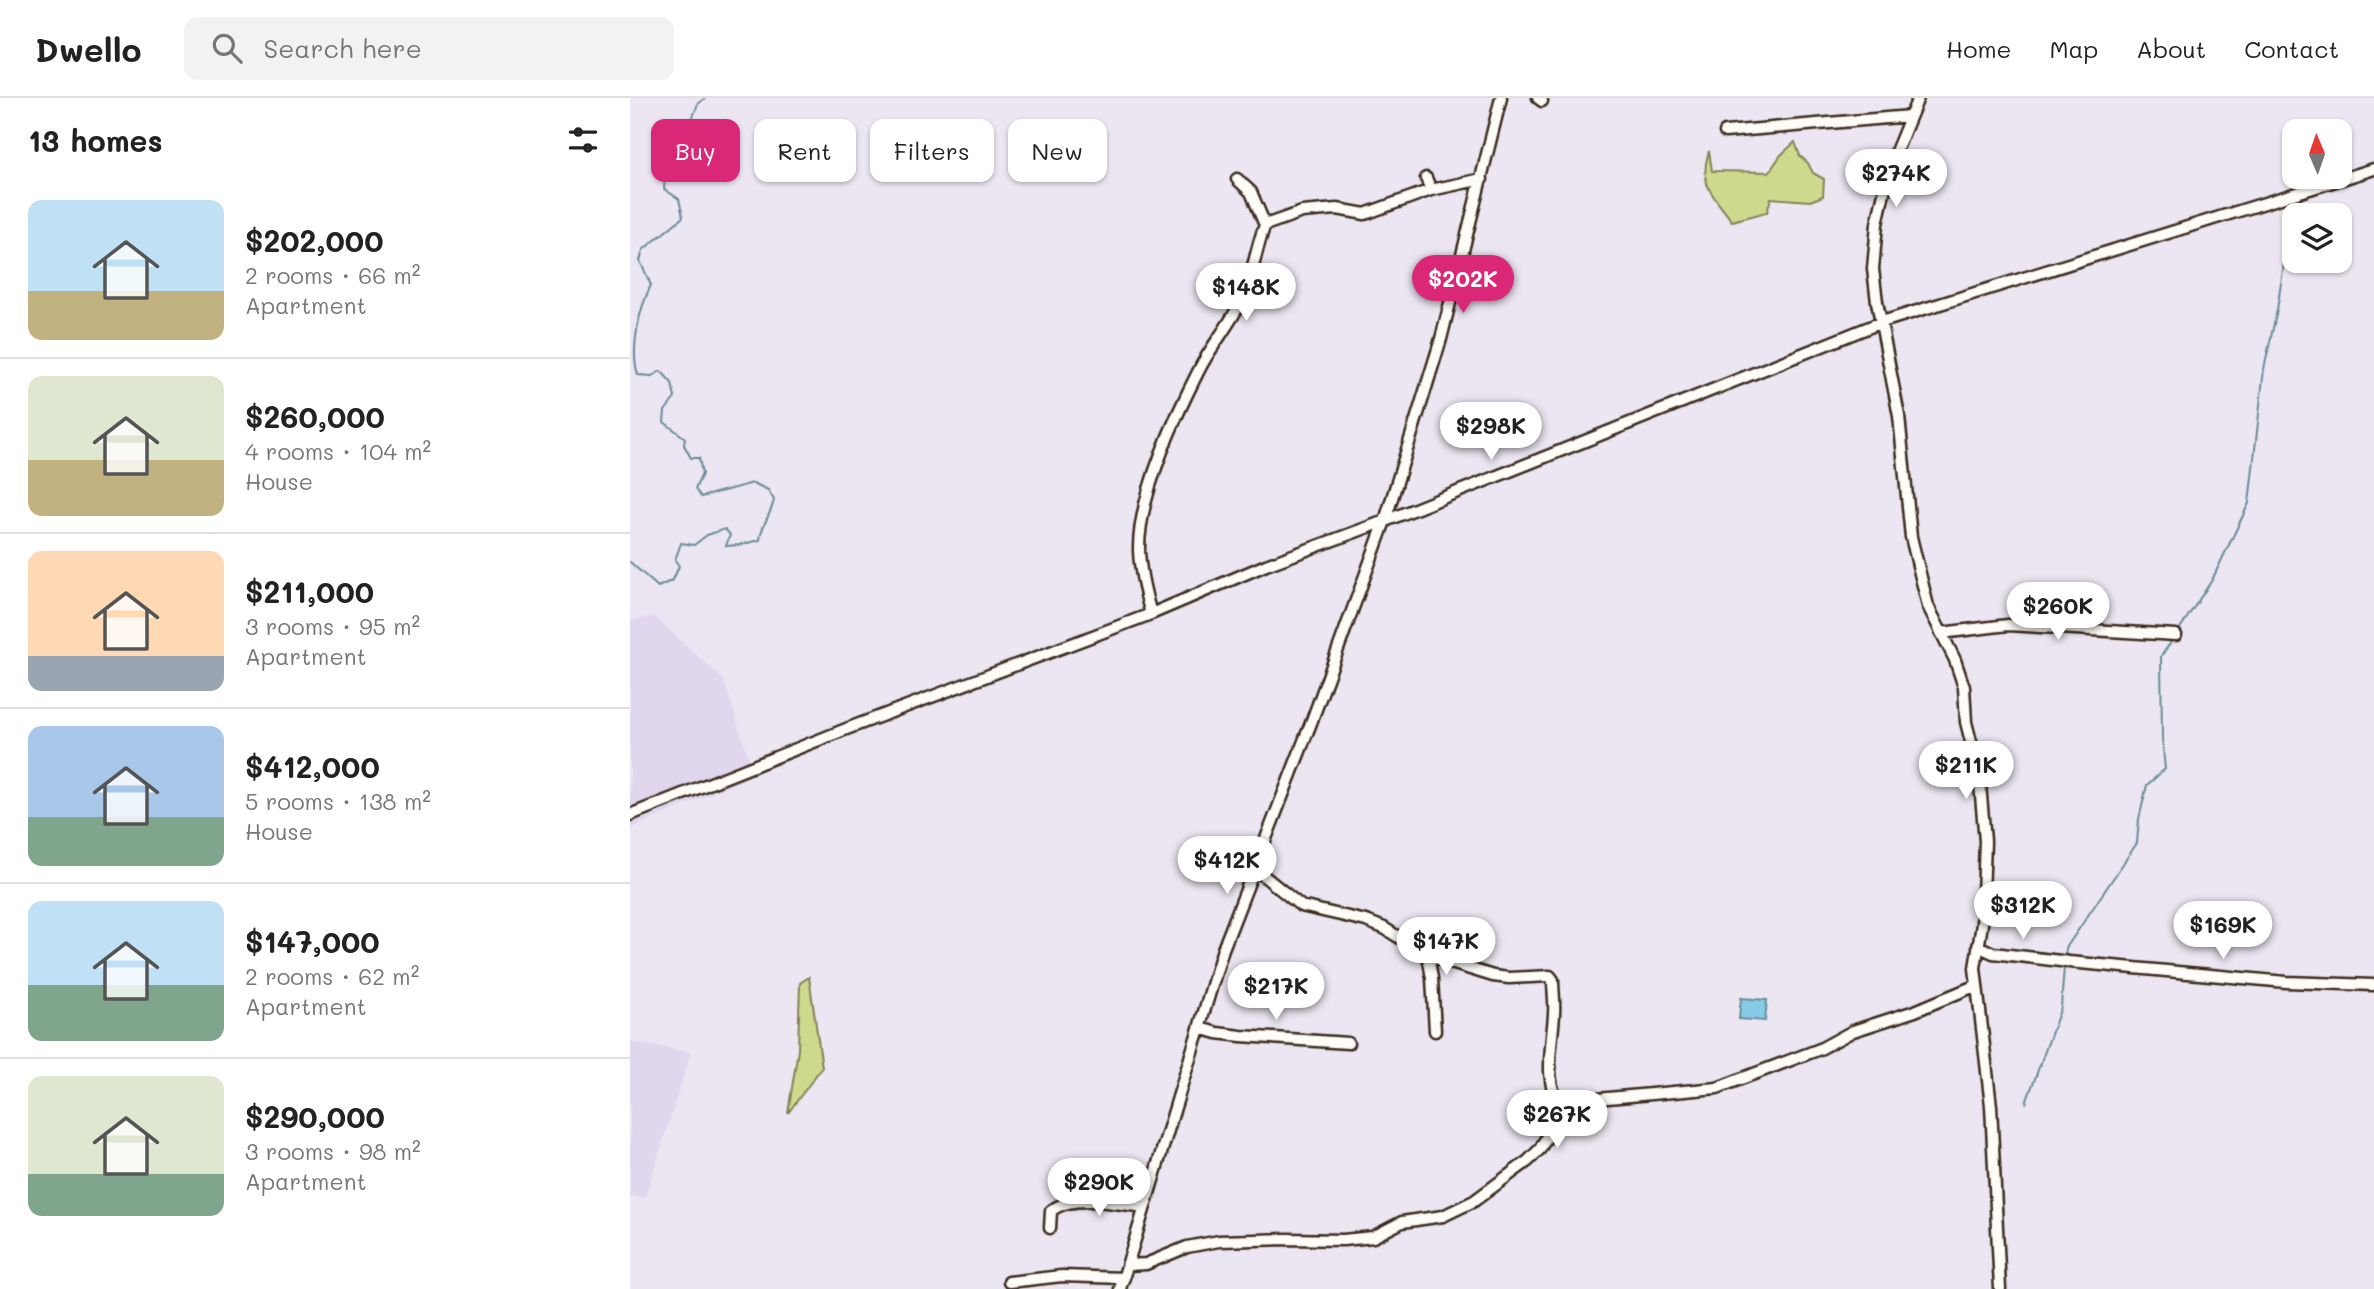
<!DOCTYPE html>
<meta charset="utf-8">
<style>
:root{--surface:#fff;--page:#f2f2f2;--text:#222;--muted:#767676;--line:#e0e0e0;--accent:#db2777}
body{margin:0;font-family:Mali,sans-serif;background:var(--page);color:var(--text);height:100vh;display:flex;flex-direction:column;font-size:26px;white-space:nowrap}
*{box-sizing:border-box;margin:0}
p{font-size:23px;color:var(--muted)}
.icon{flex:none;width:38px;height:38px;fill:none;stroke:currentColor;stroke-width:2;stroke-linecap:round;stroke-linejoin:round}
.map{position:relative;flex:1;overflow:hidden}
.side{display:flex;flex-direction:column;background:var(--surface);width:630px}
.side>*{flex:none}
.banner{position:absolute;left:21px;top:21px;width:665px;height:63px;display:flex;gap:14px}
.needle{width:46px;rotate:358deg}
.controls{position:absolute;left:1652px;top:21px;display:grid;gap:14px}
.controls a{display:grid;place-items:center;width:70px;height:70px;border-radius:14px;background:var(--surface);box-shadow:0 2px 5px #0004;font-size:35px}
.price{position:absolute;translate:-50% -60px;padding:0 16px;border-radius:24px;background:#fff;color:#222;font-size:23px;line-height:46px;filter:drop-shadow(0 2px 4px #0008)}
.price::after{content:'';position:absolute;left:50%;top:42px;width:21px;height:16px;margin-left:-10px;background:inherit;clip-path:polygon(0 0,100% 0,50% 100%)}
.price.active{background:var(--accent);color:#fff}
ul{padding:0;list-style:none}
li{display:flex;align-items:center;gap:21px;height:175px;padding:0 28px}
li+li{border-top:2px solid var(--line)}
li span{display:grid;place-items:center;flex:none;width:196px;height:140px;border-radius:14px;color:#555}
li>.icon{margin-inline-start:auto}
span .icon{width:84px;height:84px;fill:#fffc;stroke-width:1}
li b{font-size:30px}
h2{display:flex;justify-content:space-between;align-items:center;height:84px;padding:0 28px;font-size:30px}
.pill{padding:0 24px;border-radius:14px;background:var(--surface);box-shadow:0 2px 5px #0004;font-size:24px;line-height:63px}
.pill.active{background:var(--accent);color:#fff}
header{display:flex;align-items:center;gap:42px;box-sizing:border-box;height:98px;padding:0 35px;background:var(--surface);border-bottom:2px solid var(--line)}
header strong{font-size:33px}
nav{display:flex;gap:38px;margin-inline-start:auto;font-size:24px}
.search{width:490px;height:63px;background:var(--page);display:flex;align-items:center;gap:18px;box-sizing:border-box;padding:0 24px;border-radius:14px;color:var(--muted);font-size:26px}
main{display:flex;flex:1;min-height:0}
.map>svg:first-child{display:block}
.built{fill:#e0d7ee}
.green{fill:#cdda8d;stroke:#848256;stroke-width:2}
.water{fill:#86cbe7;stroke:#688b97;stroke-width:2}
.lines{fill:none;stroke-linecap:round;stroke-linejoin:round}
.stream{stroke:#688b97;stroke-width:2}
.minor-casing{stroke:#3b2a1e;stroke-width:15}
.minor{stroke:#fdfcf7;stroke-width:10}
</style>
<header>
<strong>Dwello</strong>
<div class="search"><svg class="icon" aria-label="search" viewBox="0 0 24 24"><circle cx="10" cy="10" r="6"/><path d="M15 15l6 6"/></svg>Search here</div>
<nav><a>Home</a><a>Map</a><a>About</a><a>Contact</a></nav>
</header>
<main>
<section class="side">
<h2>13 homes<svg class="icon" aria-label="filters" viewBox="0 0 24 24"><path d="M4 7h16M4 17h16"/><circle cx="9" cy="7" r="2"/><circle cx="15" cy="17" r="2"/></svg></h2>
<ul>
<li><span style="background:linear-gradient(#bfe0f5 65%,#c2b280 0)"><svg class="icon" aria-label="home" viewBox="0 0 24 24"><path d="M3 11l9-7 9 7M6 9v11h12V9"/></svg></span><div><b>$202,000</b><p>2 rooms · 66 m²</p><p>Apartment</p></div></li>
<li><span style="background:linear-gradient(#dfe7d0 60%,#c2b280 0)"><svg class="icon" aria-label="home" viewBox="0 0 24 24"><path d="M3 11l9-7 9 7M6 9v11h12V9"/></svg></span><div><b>$260,000</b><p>4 rooms · 104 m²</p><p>House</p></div></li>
<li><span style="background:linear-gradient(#ffd9b3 75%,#9aa5b1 0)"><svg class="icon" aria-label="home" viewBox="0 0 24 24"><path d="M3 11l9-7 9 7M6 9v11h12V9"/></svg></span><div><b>$211,000</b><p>3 rooms · 95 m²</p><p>Apartment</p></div></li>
<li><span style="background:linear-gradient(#a9c7e8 65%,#7fa58c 0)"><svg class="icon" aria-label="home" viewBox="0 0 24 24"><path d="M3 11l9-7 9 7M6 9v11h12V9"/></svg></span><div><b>$412,000</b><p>5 rooms · 138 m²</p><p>House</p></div></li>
<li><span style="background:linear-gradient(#bfe0f5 60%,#7fa58c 0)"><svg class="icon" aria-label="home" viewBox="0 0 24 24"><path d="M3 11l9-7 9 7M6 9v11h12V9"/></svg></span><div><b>$147,000</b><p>2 rooms · 62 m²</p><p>Apartment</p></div></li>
<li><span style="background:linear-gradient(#dfe7d0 70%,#7fa58c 0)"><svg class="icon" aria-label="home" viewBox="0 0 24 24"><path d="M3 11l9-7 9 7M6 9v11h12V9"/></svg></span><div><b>$290,000</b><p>3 rooms · 98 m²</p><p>Apartment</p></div></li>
</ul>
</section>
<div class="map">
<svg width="1744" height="1191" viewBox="0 0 1744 1191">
<rect width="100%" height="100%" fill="#ece6f2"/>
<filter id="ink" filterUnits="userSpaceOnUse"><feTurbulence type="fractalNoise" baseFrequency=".0143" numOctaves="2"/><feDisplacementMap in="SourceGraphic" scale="14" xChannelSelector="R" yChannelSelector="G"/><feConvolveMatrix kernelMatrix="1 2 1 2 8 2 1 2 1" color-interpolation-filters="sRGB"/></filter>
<g filter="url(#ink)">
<path class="built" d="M24,518L94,582L124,677L0,731V523Z
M0,944L61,954L15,1100L0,1098Z"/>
<path class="green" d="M1165,44L1170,58L1178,65L1183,75L1194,81L1193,98L1180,103L1141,100L1137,114L1102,123C1083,97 1068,88 1079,53L1082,73L1139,74L1151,57Z
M179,879L192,969L158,1015L168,952L170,885Z"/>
<path class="water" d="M1111,900L1137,902L1135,923L1109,921Z"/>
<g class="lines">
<path class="stream" d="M0,464L28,489L43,482L49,468L45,462L51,445L64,447L77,437L95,431L100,437L96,448L109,447L130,442C131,427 141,417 144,402L138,392L123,385L71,399L65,391L72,376L69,360H61L54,347L55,340L34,324L35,313L45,300L42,285L31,273L22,278L8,277C0,251 9,212 21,187L10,163L13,152L53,119L49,101L34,91L36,65L51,49L68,6L75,0
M1547,535L1582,482L1619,405L1634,271L1647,212L1662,111
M1435,860L1436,850L1507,745L1509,721L1517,687L1535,671L1532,640L1531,558L1544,540
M1396,1005L1431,909L1434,869"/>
<g class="minor-casing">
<path id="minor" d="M908,0L912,3
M1288,0L1260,68L1247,126L1243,171L1247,204L1269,318L1281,439L1298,508L1325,562L1334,589L1336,624L1349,675L1355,743L1352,826L1345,870L1361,1008L1370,1191
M1095,34L1280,18
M796,80L801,92
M607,81L621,94L635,127
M521,516C515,495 510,475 509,453C508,398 544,321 569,272C581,248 600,227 611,203C623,179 625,152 635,127L672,114L707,111L735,116L801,92L852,81
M1311,535L1378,527L1546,537
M0,717L219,630L521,516L636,467L755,423L1252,224L1744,71
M624,770L671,808L736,823L754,830L798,858L863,878L879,880L920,878L923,882C923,893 925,905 924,916C922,951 912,982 933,1015
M1348,848L1363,855L1439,864L1656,884L1744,887
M798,858L802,880L805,933
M570,930L587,935L611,938L718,945
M420,1130L421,1113C441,1095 490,1106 514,1109
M498,1167L516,1166L557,1149L589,1143L656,1141L713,1142L743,1139L772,1124L813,1118L844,1103L898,1063L910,1051L926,1022L945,1003L1087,990L1190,951L1223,933L1285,913L1347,887
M379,1184L432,1178L494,1180
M490,1191L593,851L681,625L755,423L811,241L871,0"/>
</g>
<use href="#minor" class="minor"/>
</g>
</g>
</svg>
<div class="controls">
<a><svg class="needle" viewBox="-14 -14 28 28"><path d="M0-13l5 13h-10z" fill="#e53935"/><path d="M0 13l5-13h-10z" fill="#767676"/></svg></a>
<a><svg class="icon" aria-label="layers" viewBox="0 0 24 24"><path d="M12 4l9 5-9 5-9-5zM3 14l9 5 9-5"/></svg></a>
</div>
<b class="price" style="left:1266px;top:111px">$274K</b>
<b class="price active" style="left:833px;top:217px">$202K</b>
<b class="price" style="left:616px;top:225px">$148K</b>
<b class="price" style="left:861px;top:364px">$298K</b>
<b class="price" style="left:1428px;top:544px">$260K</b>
<b class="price" style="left:1336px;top:703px">$211K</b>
<b class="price" style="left:597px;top:798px">$412K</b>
<b class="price" style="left:1393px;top:843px">$312K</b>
<b class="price" style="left:1593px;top:863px">$169K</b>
<b class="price" style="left:816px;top:879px">$147K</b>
<b class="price" style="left:646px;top:924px">$217K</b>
<b class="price" style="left:927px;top:1052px">$267K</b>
<b class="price" style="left:469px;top:1120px">$290K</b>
<div class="banner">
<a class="pill active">Buy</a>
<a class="pill">Rent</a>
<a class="pill">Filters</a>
<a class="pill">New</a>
</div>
</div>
</main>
